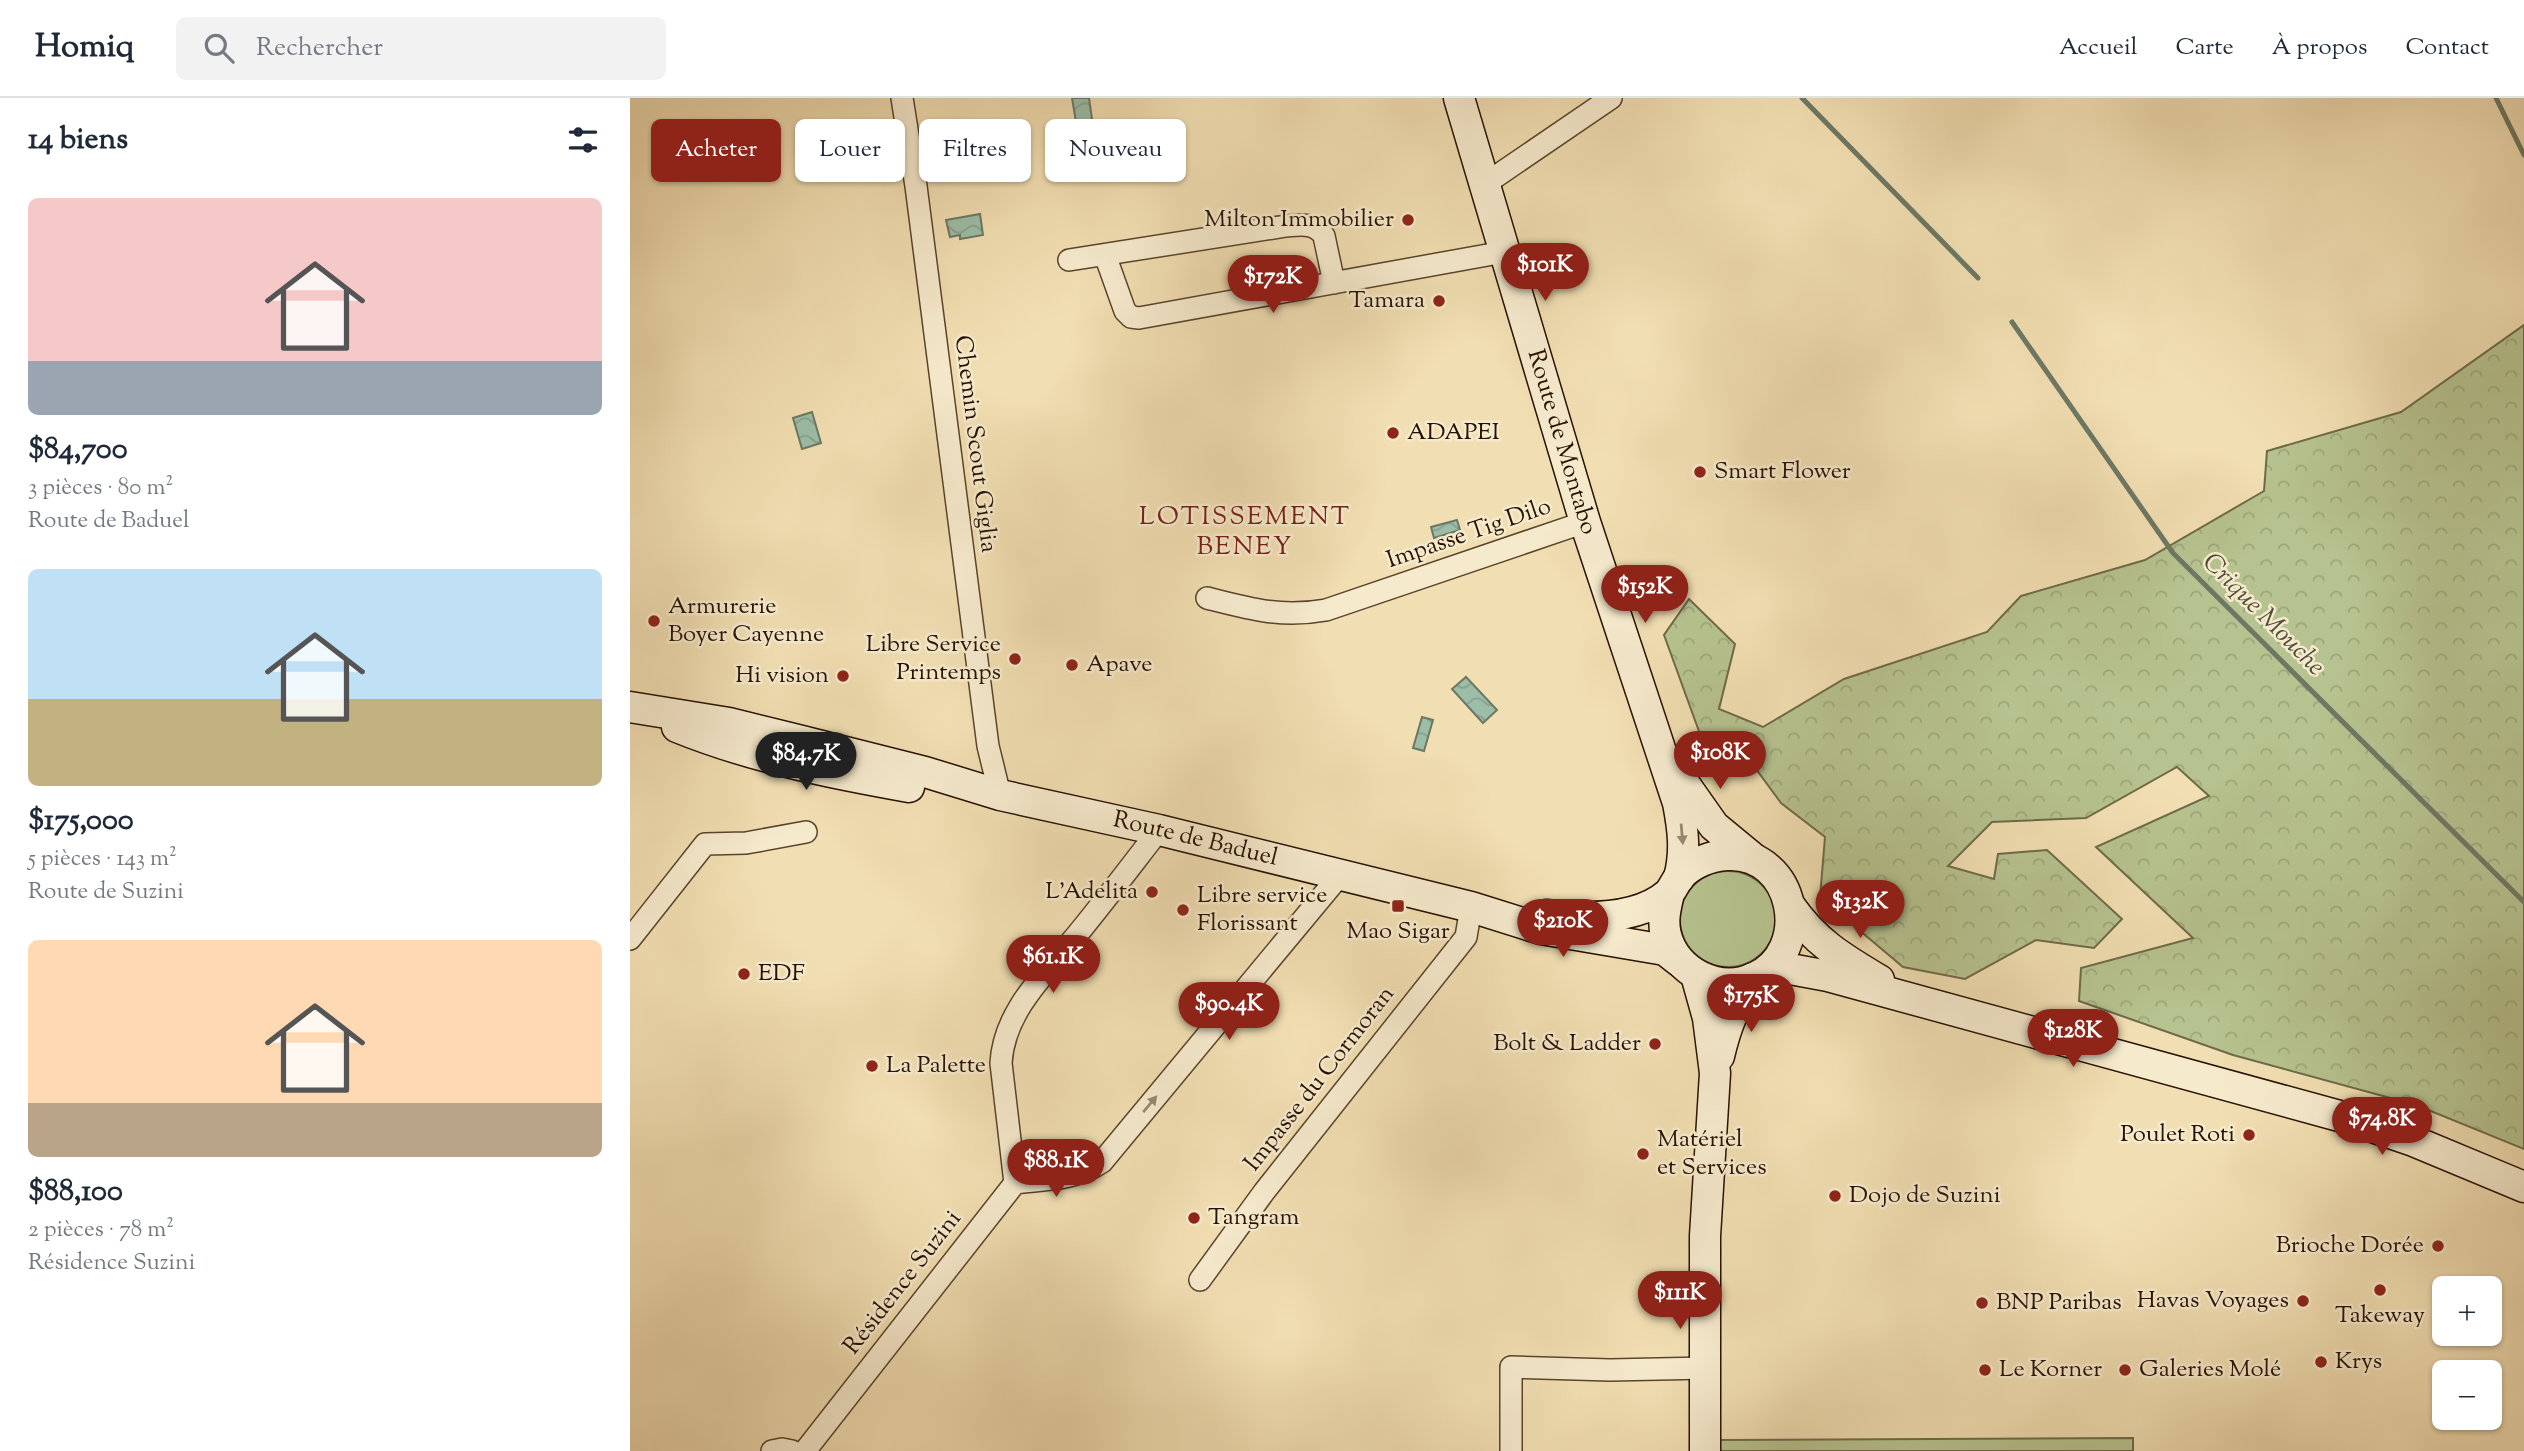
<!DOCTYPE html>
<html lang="fr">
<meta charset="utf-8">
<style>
:root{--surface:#fff;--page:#f2f2f3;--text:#1f2937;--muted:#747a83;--line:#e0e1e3;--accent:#8f2418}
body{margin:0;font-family:"Sorts Mill Goudy",serif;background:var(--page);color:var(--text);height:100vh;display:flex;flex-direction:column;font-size:26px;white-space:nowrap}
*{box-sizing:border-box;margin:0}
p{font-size:23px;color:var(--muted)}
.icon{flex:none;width:38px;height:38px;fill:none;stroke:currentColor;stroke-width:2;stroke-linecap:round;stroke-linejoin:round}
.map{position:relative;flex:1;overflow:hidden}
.drawer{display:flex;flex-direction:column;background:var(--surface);width:630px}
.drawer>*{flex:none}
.top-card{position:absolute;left:21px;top:21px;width:665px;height:63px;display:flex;gap:14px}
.buttons{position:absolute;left:1802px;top:1178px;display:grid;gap:14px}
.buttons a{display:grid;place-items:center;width:70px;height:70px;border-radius:10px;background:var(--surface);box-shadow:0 2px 5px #0004;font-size:35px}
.price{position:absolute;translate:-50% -60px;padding:0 16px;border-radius:24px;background:var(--accent);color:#fff;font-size:23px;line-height:46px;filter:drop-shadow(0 2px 4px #0008)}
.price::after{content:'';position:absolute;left:50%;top:42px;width:21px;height:16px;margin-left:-10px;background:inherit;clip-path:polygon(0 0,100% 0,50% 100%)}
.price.selected{background:#222;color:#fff}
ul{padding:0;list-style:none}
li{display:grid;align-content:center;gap:14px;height:371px;padding:0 28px}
li span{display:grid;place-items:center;height:217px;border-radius:10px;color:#555}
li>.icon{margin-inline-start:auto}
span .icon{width:126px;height:126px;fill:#fffc;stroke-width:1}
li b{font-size:30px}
h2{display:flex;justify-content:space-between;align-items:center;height:84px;padding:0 28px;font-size:30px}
.chip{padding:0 24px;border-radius:10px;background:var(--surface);box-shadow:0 2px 5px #0004;font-size:24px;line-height:63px}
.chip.selected{background:var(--accent);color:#fff}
header{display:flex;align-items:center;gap:42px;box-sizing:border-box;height:98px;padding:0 35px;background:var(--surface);border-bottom:2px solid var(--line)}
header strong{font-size:33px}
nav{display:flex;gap:38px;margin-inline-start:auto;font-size:24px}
.search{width:490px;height:63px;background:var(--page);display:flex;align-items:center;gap:18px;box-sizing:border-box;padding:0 24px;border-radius:10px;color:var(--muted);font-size:26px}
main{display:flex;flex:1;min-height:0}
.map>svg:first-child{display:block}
.grass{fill:#b6c28f;stroke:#6e6a48;stroke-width:2}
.forest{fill:url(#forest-crowns);stroke:#6e6a48;stroke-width:2}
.water{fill:url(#water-waves);stroke:#6d7864;stroke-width:2}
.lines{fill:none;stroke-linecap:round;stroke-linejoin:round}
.stream{stroke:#6d7864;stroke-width:5}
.street-casing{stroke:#5a442c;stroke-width:24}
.secondary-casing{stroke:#271100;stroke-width:33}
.street{stroke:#f6eacd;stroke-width:21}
.secondary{stroke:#f6eacd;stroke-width:30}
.oneway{fill:#998871}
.poi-dot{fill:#8f2418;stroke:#f6eacd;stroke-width:2.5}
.labels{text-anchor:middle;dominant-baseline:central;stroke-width:5;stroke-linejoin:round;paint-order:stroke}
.poi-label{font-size:24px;fill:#271100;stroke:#f6eacd;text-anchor:start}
.street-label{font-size:24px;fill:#271100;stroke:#f6eacd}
.neighbourhood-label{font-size:26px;letter-spacing:2px;fill:#7a1f14;stroke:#f6eacd}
.water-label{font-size:26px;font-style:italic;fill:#504d3a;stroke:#f6eacd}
</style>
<header>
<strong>Homiq</strong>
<div class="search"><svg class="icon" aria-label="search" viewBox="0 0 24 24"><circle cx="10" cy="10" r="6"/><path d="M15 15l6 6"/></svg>Rechercher</div>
<nav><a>Accueil</a><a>Carte</a><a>À propos</a><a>Contact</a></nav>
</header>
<main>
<section class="drawer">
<h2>14 biens<svg class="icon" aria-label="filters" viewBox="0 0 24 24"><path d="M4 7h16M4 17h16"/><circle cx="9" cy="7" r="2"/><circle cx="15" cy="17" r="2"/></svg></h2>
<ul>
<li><span style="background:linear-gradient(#f6c9c9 75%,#9aa5b1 0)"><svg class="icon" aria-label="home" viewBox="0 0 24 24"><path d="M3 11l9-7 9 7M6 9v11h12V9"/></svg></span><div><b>$84,700</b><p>3 pièces · 80 m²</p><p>Route de Baduel</p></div></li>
<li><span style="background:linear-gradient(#bfe0f5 60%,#c2b280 0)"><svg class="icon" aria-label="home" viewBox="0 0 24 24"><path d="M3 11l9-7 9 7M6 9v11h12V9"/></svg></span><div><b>$175,000</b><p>5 pièces · 143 m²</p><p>Route de Suzini</p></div></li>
<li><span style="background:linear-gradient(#ffd9b3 75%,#b9a48a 0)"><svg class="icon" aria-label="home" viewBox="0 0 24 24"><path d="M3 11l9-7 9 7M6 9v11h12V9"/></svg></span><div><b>$88,100</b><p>2 pièces · 78 m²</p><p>Résidence Suzini</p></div></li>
</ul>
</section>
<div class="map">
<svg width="1894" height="1353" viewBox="0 0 1894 1353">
<defs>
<pattern id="forest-crowns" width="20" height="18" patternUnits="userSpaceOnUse" patternTransform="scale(1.75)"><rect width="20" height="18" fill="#b6c28f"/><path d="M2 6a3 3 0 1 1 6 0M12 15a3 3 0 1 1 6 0" fill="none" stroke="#9ca67a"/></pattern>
<pattern id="water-waves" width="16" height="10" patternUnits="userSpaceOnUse" patternTransform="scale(1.75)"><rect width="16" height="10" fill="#9cbda7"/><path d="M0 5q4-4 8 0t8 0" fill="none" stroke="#86a18e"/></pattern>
</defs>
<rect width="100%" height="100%" fill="#f1deb2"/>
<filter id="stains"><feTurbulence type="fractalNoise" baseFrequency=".00286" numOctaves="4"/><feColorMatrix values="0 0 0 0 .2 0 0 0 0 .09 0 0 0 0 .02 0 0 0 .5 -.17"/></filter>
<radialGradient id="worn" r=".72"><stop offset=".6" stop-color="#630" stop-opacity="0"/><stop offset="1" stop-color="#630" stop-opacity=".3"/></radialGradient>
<path class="grass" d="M1050 821a48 48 0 1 1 96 0a48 48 0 1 1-96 0Z
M1503,1340V1353H1087V1342Z"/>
<path class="forest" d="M1894,227V1051L1786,1007L1603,957L1449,903L1451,870L1563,840L1466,749L1579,698L1547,669L1456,720L1362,724L1318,768L1364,781L1368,756L1417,752L1492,821L1464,850L1406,842L1335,881L1273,869L1190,799L1195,739L1151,705L1112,652L1070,636L1034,537L1059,501L1105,546L1089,611L1133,629L1214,581L1357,534L1391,498L1515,462L1634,393L1637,353L1771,314Z"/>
<path class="water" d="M442,0H459L463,28L447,30Z
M350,116L353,137L330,141V137L320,139L316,122Z
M182,314L191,345L172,351L163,320Z
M827,422L830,432L804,440L801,429Z
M836,579L867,612L853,625L822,591Z
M792,619L803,622L794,653L783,650Z"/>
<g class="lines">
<path class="stream" d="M1172,0L1348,180
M1866,0L1894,57
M1382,224L1543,455L1894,804"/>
<g class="street-casing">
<path id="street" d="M272,0L286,88L358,648L370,697
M855,86L981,0
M475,157L495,213L501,219L509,220L874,154
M439,162L656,128C671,127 685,124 694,138L704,185
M577,500C620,511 651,520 696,512L955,424
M0,841L75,746L116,745L176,734
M385,1085L371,965C374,913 415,876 446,838C474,804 501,768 529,732
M570,1182L634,1094L836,839L841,809
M142,1353L152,1351L162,1353
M175,1353L385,1085C416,1081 446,1082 472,1064L710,777
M881,1353V1269L980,1272L1077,1270"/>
</g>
<g class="secondary-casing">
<g id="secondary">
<path id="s1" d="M829,0L955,424L1048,705C1053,731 1056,754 1049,780"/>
<path id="s2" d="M0,609L99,625L168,642L295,674L370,697L529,732L841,809L911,831L1035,852L1049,863"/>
<path d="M47,629C121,659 200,675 279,689"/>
<path d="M1046,674L1084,728L1124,761"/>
<path d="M1160,808C1185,844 1212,860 1249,882"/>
<path d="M916,817C954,821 1008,822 1038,796C1043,791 1045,784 1050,778C1062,765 1080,758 1097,757C1165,753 1185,853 1124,880C1089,896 1045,874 1036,837C1032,822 1036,809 1039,795"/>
<path d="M1139,871H1160L1198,878L1713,1019L1781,1042L1894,1089"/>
<path d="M1066,877L1078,920L1085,975L1075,1138V1353"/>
<path d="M1089,958C1096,928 1105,905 1123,880"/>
</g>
</g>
<use href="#street" class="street"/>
<use href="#secondary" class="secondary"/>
</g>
<defs><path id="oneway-solid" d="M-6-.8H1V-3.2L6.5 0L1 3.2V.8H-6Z" transform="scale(1.75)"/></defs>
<g class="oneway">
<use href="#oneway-solid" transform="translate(1052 736) rotate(85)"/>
<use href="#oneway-solid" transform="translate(520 1006) rotate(-50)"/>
</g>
<g class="poi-dot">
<circle cx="778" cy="122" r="7"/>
<circle cx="809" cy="203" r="7"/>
<circle cx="763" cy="335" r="7"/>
<circle cx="1070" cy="374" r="7"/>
<circle cx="24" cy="523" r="7"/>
<circle cx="385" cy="561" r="7"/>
<circle cx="442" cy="567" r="7"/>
<circle cx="213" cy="578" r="7"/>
<circle cx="522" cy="794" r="7"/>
<rect x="761" y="801" width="14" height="14" rx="3.5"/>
<circle cx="553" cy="812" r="7"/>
<circle cx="114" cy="876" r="7"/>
<circle cx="1025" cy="946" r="7"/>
<circle cx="242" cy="968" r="7"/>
<circle cx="1619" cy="1037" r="7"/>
<circle cx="1013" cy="1056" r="7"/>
<circle cx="1205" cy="1098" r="7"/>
<circle cx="564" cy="1120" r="7"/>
<circle cx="1808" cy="1148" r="7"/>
<circle cx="1750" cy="1192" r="7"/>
<circle cx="1673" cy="1203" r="7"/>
<circle cx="1352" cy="1205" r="7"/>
<circle cx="1691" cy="1264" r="7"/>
<circle cx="1355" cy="1272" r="7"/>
<circle cx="1495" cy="1272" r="7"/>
</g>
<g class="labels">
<g class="poi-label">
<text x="764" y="122" text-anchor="end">Milton Immobilier</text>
<text x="795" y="203" text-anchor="end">Tamara</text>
<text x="777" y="335">ADAPEI</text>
<text x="1084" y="374">Smart Flower</text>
<text x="38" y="509">Armurerie<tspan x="38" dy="28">Boyer Cayenne</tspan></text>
<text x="371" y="547" text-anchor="end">Libre Service<tspan x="371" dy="28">Printemps</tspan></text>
<text x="456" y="567">Apave</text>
<text x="199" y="578" text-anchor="end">Hi vision</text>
<text x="508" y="794" text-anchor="end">L'Adelita</text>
<text x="567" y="798">Libre service<tspan x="567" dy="28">Florissant</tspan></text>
<text x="768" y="834" text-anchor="middle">Mao Sigar</text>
<text x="128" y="876">EDF</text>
<text x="1011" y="946" text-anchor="end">Bolt &amp; Ladder</text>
<text x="256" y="968">La Palette</text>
<text x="1605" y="1037" text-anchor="end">Poulet Roti</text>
<text x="1027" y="1042">Matériel<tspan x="1027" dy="28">et Services</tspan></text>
<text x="1219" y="1098">Dojo de Suzini</text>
<text x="578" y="1120">Tangram</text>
<text x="1794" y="1148" text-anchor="end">Brioche Dorée</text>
<text x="1659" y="1203" text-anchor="end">Havas Voyages</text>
<text x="1366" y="1205">BNP Paribas</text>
<text x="1750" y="1218" text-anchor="middle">Takeway</text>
<text x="1705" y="1264">Krys</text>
<text x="1369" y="1272">Le Korner</text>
<text x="1509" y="1272">Galeries Molé</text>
</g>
<g class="street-label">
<text stroke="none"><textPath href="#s1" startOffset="359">Route de Montabo</textPath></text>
<text transform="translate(345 346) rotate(83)">Chemin Scout Giglia</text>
<text transform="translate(839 436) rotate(-19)">Impasse Tig Dilo</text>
<text stroke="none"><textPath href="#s2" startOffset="581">Route de Baduel</textPath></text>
<text transform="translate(690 981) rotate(-52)">Impasse du Cormoran</text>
<text transform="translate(273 1185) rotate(-52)">Résidence Suzini</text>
</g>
<g class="neighbourhood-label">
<text x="615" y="419">LOTISSEMENT<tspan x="615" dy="30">BENEY</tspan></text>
</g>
<g class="water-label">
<text transform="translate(1633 517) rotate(45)">Crique Mouche</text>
</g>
</g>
<rect width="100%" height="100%" filter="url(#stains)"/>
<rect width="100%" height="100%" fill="url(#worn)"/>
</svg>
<div class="buttons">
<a>+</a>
<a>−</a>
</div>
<b class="price" style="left:915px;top:205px">$101K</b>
<b class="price" style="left:643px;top:217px">$172K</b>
<b class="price" style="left:1015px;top:527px">$152K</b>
<b class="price" style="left:1090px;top:693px">$108K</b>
<b class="price selected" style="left:176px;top:694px">$84.7K</b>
<b class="price" style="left:1230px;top:842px">$132K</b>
<b class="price" style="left:933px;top:861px">$210K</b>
<b class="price" style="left:423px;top:897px">$61.1K</b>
<b class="price" style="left:1121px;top:936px">$175K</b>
<b class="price" style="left:599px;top:944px">$90.4K</b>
<b class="price" style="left:1443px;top:971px">$128K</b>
<b class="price" style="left:1752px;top:1059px">$74.8K</b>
<b class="price" style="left:426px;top:1101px">$88.1K</b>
<b class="price" style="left:1050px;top:1233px">$111K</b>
<div class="top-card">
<a class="chip selected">Acheter</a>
<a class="chip">Louer</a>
<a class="chip">Filtres</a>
<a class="chip">Nouveau</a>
</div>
</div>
</main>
